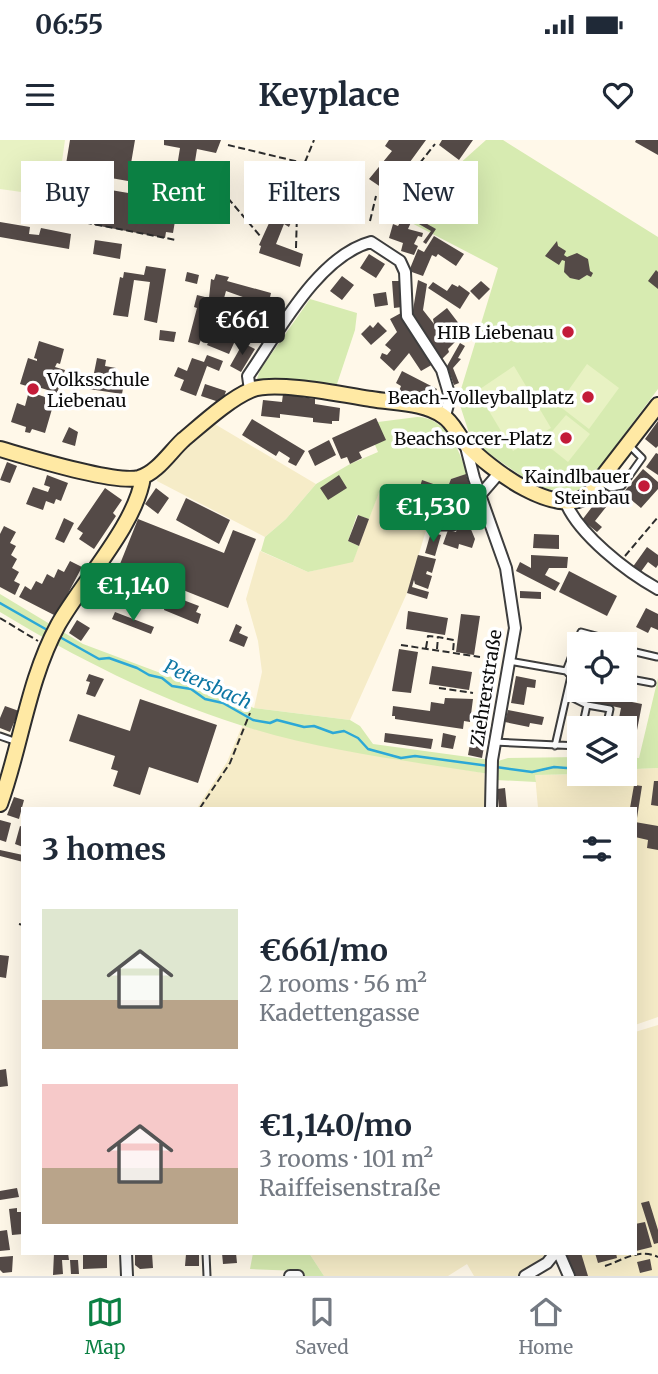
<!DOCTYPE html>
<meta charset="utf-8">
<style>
:root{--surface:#fff;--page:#f2f2f3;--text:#1f2937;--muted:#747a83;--line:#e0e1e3;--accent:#0b8043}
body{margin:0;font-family:Merriweather,serif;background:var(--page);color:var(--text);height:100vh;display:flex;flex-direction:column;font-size:26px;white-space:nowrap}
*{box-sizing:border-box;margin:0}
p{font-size:23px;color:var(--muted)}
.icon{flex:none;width:38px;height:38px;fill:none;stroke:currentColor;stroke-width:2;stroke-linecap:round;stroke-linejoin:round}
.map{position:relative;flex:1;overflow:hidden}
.sheet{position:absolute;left:21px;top:667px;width:616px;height:448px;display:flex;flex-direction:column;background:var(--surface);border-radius:0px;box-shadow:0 7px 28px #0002}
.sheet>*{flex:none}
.guide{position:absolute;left:21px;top:21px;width:616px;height:63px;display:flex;gap:14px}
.buttons{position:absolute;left:567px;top:492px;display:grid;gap:14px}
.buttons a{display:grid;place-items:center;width:70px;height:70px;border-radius:0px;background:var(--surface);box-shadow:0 7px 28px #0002;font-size:35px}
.price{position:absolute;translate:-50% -60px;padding:0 16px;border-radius:7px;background:var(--accent);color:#fff;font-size:23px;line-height:46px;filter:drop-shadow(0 2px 4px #0008)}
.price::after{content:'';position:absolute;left:50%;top:42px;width:21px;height:16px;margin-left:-10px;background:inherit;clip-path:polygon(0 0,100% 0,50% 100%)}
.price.active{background:#222;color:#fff}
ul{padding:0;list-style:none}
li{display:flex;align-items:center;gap:21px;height:175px;padding:0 21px}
li span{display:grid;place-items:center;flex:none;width:196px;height:140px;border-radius:0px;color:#555}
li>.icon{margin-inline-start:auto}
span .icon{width:84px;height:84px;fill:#fffc;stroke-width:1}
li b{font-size:30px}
h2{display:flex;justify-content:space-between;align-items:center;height:84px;padding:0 21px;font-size:30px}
.pill{padding:0 24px;border-radius:0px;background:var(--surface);box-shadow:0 7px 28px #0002;font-size:24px;line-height:63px}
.pill.active{background:var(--accent);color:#fff}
.status{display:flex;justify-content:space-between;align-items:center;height:49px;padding:0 35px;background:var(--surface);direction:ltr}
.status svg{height:19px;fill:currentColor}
header{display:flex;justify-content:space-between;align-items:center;height:91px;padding:0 21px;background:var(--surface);font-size:32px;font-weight:700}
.tabs{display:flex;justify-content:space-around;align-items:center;height:98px;border-top:2px solid var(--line);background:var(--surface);font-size:19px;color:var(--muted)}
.tabs a{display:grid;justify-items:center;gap:4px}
.tabs .active{color:var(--accent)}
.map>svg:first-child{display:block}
.farmland{fill:#f6ecc8}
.green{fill:#d7ebb1}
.pitch{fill:#e8f2c3}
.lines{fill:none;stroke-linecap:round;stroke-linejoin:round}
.stream{stroke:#2ca8d6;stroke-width:2.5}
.building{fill:#544a47}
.lane-casing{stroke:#3e3e3e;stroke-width:9}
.street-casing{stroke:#3e3e3e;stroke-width:14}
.secondary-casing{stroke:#2d2d2d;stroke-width:18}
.path{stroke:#2d2d2d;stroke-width:2;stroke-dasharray:7 3.5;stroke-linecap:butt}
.lane{stroke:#fff;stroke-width:5}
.street{stroke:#fff;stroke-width:10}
.secondary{stroke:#ffe9a4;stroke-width:14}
.poi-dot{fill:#c31b39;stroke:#fff;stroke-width:2.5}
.labels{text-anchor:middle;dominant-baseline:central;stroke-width:7;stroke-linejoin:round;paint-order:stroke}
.poi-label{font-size:18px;fill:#0b0b0b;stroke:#fff;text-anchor:end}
.street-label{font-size:18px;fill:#0b0b0b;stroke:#fff}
.water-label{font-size:19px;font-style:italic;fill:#0d76a4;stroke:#fff}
</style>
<div class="status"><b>06:55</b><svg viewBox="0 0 49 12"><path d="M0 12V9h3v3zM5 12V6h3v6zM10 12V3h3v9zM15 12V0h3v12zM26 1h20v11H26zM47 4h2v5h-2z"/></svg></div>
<header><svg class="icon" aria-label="menu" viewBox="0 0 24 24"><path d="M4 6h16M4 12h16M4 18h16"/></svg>Keyplace<svg class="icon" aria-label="heart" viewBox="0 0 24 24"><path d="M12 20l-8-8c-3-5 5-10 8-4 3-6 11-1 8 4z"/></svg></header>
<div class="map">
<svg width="658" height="1136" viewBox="0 0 658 1136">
<rect width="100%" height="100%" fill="#fff8e9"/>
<path class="farmland" d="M213,283L316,344L286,379L265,397L157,341L158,335L174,315Z
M382,344L435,361L407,453L350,580L254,568L262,532L258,501L246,459L260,411L308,432L353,421Z
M242,586L318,604L484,633L486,668H197L227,622Z
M658,628V877L635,885V668H538L535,635L625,634L636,629Z
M658,885V1136H569L563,1113H635V892Z
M309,1113H549L536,1125L518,1136H474L467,1124L448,1136H324Z"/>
<path class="green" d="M486,0H503L658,97V249L584,348L567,353L537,347L481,308L469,293L458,259L498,128L400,77Z
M310,159L357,173L355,190L335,250L257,239L260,230Z
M417,277C446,277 459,309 467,334L451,339L443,359L446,369L431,374L434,361L382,345L369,379L357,375L348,401L359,406L353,422L308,432L261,411L265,397L286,379L316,344L350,324L378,312L375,305L378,282Z
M0,454L83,504L254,568L350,580L360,586L373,604L498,621L508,618L579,617V634H591L535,635L536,642L496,640V635C411,621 323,612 240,585C155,558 76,518 0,472Z
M658,538V628L636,629L625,633V617L639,618Z
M253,1113H309L324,1136H300L298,1131L250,1129Z"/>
<path class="pitch" d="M0,0H65L57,57L0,49Z
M587,224L619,248L589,289L558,265Z
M514,226L551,288L513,311L477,251Z
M566,275L590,294L568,322L543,302Z"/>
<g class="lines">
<path class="stream" d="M0,463L49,491
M58,496L99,519L109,518L137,528L149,535L162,538L172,546L191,549L205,559L223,563L253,580L270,583L277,580L304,587L314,586L333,593L344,591L358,598L368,609L401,618L415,616L489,626
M625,624H632
M496,627L532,632L554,627L579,629"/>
</g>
<path class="building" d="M70,0H135L128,41L65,30Z
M164,0H221L216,13L197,9L191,46L217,51L214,69L178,63L173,93L166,92L165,98L94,85L95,80L88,79L93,47L146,56L147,51L167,54L169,44L174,45L180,8L164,5Z
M389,0H426L399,37L403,39L391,54L369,39L392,11L385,6Z
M442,0H473L459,20L439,5Z
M636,0H658V15L635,2Z
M296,24L355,51L348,66L303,45L288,77L293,78L289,87L284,84L276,104L303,114L300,127L259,113L261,106L259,105Z
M406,72L436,89L426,104L423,102L431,91L412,80L408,89L423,93L422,97L418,96L414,104L418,106L414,115L401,111L403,103L389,98L393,84L398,86Z
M0,82L30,87L29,94L39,95L41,88L71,94L69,109L0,97Z
M434,96L464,114L456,126L438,114L436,117L432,115L423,136L409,131L418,109L424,112Z
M95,100L122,104L120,119L93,114Z
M557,101L558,106L566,111L564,115L567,117L577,113L588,119L590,131L593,133L591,137L587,135L579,140L570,138L564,132L565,121L562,120L559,125L545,116Z
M369,114L385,124L376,138L360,128Z
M146,126L166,129L157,183L144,180L150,142L134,140L128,177L113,175L120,137L123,138L124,132L144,135Z
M656,130L658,132V149L648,141Z
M187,132L199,135L197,144L185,141Z
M216,134L229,137L227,141L271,153L268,166L226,151L220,173L212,171L199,205L188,202L197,168L194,167L197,155L209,158L211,139L214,140Z
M342,136L354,145L342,160L330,151Z
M418,140L427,144L423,170L434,184L433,179L447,168L463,189V194L448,209L449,212L442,219L412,176Z
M392,141H400L402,167L394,168Z
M481,141L490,149L479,160L470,151Z
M433,142L447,151L452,144L458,147L459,145L470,153L460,169L428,148Z
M386,152L388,165L375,167L373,154Z
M249,167L277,179L273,190L245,180Z
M401,173L435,223L421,231L409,213L394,231L380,218L382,213L387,215L391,210L385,205L397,192L390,179Z
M225,177L264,191L262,199L235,191L234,195L212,188L217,178L223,181Z
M378,182L387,191L371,205L361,194L370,185L373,188Z
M160,190L176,192L174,202L159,200Z
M212,193L234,203L229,214L207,205Z
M39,201L64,209L60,224L57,223L55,227L65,230L57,253L38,247L36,254L45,257V266L52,269L45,293L32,289L30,293L25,292L26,287L11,282L17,263L25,266L30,247L20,244L28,218L37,221V219L34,218Z
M243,203L255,209L241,232L230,226Z
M460,203L465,206L458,218L461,219L453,228L459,243L454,245L447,226Z
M207,215L223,221L219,231L207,226L196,256L180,250L184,240L174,236L178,227L187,231L192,218L204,222Z
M97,218L106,220L105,226L116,228L114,241L124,243L122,254L89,249L91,236L99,238L100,235L94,233Z
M402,231L437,249L432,258L430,256L428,259L416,254L414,258L399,251L401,246L396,243Z
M205,244L226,251L222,263L201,256Z
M283,254L315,259V264L340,268L339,281H332V284L313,282V278L280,274V278L261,276L263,260L282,262Z
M376,278L386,300L359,312L362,318L350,324L347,317L341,319L332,298Z
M252,279L305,311L296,326L288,322L290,318L279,311L276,316L242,295Z
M658,281V306L656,308L645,299Z
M69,287L78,292L75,306L62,302Z
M329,300L336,315L315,326L308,311Z
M656,313L658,314V335L646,327Z
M7,322L17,326L10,343L0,340Z
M643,329L658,342V349L641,368L623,353Z
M466,334L479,376L451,385L443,359L451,339Z
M47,335L68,343L61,361L56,359L54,364L46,361L43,370L26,364L33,347L48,352L50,347L44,345Z
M339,335L347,348L328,360L320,348Z
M422,340L436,345L433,354L419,350Z
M105,348L122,360L113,373L116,376L94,409L79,399L83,393L77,389Z
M156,348L169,358L158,374L145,364Z
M605,350L614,357L595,381L602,387L597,392L582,380Z
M186,358L230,380L219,404L176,380Z
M358,375L369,379L359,406L348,401Z
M64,378L74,383L64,403L55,399Z
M138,379L224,413L233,390L256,399L228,468L153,438L156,429L153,428L150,435L120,424Z
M4,386L16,392L10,403L16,406L11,415L17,419L12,428L19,432L14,441L20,444L15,455L0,447V394Z
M470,387L475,399L472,408L459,404L458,409L443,404L448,390L456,392L457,389Z
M431,392L441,395L435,416L425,413Z
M534,394L559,395V409L533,408Z
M647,407L658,415V425L656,428L648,422L640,433L632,428Z
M418,415L436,419L432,433L427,431L426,434L432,436L428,449L415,444L414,440L412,447L429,452L427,459L407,453Z
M531,415L568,417L567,428H549L545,435L560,443L555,451L516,431L520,422L531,428Z
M70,421L82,427L56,476L19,457L25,446L31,450L36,441L42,444L47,434L54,438L58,429L64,432Z
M107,428L129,440L127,444L160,456L157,468L99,443Z
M569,431L617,456L607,476L559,452Z
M520,451L541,452V459L520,458Z
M171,455L177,461L178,458L199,466L196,472L201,474L198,484L164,470L166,457Z
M646,468L658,474V490L651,487L648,493L636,487Z
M408,471L448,478L445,495L406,489Z
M115,472L154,487L151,494L112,479Z
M461,474L480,476L474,515L456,512Z
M77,480L90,488L81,501L69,493Z
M236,484L242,487L239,493L248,497L244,507L229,501Z
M399,509L418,512L411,553L392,551Z
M432,526L472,532L469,550L429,544Z
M89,534L104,539L95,557L86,554L90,542L86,541Z
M516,536L536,540L535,548L527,547L524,565L511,563Z
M585,550H624L622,560L642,564L633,611L625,610V588H617L621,568L583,560Z
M445,558L473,559L470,582L464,581L463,589L395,579V576H392L393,566L430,571L431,562L444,564Z
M140,559L217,585L198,643L149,627L140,655L113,646L118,631L111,629L115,616L69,601L78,574L130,591Z
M5,566L19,571L10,592L0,588V578Z
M508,570L544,577L542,585L530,583L529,587L505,582Z
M385,593L433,599L431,609L384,602Z
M443,593L456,596L453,609L441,607Z
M471,598L485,601L482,618L468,615Z
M654,641H658V666L651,665Z
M634,645L642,646L637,678L635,668H630Z
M505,648L507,668H499L497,649Z
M14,657L24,660L19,679L7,675Z
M0,680L11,683L6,702L0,700Z
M635,682L658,686V710L647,708L648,700L635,697Z
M20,686L23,687V707L15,704Z
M0,710L23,715V722L0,716Z
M0,815L9,816L6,838L0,837Z
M6,929L8,946L0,947V930Z
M17,1048L19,1057L0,1060V1051Z
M649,1061L658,1090V1103L654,1104L641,1063Z
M17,1068V1072H23V1094L12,1095L9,1069Z
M645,1082L652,1107L636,1111L635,1084Z
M7,1090L10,1110L0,1111V1091Z
M54,1113H68L69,1120H62L63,1134L53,1135Z
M83,1113L107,1114V1128L83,1129Z
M135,1113H152L153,1128L140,1129L135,1125Z
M222,1113H236L237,1123L223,1124Z
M565,1113H581L588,1136H573Z
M595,1113H616L617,1118L598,1123Z
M186,1114H199V1126H185Z
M13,1116L12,1132L3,1133L0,1130V1117Z
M650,1119L652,1130L640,1133L637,1122Z
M70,1120H78L79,1134H71Z"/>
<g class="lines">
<g class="lane-casing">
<path id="lane" d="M602,343L611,348L622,346L642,318L630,306
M441,387H453L488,377
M509,521L566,531L571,536L579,537
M625,524L627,510L657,517
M566,531L581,492L615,501
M625,538L652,543
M567,555L587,565L610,569L606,588
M582,588L587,565
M0,596L17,602
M494,602L579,606
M555,606L571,536
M206,1113L207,1136"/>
</g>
<g class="street-casing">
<path id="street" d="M250,250L248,236C278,193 318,116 371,102L400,121L405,132L407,176L442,230L450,257L445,276
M465,303L474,338L506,428L515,488L492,620L491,668
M481,354L500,332
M565,361C578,394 627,432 658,449
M126,1113L127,1136
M559,1113L569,1136
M290,1136H298
M525,1136L547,1123L555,1113"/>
</g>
<g class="secondary-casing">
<path id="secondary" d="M0,309C28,317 114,344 139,338C157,333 170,312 183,300C201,285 229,259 251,250C274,240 345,255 371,259C394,263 424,262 443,276C453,282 458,296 466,304C489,328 558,382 590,353L658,265
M0,664C21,606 28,540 58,485C82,442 136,385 143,337"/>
</g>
<path class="path" d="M228,5L316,26L355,43
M305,22L314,0
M92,39L85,73L88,83L176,100
M131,39L152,44L155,33
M221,50L261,97
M387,64L435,4
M370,81L376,56
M296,108L297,73H343
M234,193L260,200
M625,416L658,377
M0,478L38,501
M401,505L480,517
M426,508L428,496L437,497
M437,509L438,497L454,500L453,512
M439,548L473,553
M200,668L230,623L250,573
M19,784L23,785
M605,1126C623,1120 639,1108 658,1117"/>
<use href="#lane" class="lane"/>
<use href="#street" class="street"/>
<use href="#secondary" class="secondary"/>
</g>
<g class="poi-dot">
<circle cx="568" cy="192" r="7"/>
<circle cx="33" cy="249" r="7"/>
<circle cx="588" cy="257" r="7"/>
<circle cx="566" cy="298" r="7"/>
<circle cx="644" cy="346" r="7"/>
</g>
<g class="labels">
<g class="poi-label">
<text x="554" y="192">HIB Liebenau</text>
<text x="47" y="239" text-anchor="start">Volksschule<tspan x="47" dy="21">Liebenau</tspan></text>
<text x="574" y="257">Beach-Volleyballplatz</text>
<text x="552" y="298">Beachsoccer-Platz</text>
<text x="630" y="336">Kaindlbauer<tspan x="630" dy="21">Steinbau</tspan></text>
</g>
<g class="street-label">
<text transform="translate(486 548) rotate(-81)">Ziehrerstraße</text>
</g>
<g class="water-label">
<text transform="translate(208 544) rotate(24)">Petersbach</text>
</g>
</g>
</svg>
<div class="buttons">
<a><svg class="icon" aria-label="locate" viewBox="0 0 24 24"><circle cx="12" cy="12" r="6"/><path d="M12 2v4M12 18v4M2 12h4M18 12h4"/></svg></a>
<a><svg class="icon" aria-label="layers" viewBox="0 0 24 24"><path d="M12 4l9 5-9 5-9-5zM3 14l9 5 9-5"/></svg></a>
</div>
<b class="price active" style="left:242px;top:217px">€661</b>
<b class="price" style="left:433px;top:404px">€1,530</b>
<b class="price" style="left:133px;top:483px">€1,140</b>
<div class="guide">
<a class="pill">Buy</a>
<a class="pill active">Rent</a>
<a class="pill">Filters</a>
<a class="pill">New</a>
</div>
<section class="sheet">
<h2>3 homes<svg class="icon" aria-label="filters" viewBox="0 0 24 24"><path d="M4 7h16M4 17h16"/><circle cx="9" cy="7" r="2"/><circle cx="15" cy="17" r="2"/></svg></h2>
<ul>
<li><span style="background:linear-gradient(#dfe7d0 65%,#b9a48a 0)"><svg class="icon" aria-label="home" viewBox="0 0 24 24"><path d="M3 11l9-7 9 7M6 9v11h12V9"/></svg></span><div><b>€661/mo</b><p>2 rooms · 56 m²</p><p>Kadettengasse</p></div></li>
<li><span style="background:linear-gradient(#f6c9c9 60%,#b9a48a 0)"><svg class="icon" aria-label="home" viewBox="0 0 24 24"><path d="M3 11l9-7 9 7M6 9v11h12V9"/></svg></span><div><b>€1,140/mo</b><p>3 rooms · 101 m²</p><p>Raiffeisenstraße</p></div></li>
</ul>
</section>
</div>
<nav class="tabs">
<a class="active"><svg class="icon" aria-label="map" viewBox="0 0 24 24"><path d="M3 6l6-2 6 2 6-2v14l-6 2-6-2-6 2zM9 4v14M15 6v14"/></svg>Map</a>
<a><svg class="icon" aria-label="saved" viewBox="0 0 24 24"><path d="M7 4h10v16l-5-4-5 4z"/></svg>Saved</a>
<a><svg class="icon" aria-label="home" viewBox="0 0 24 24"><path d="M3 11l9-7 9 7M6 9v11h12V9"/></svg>Home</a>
</nav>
